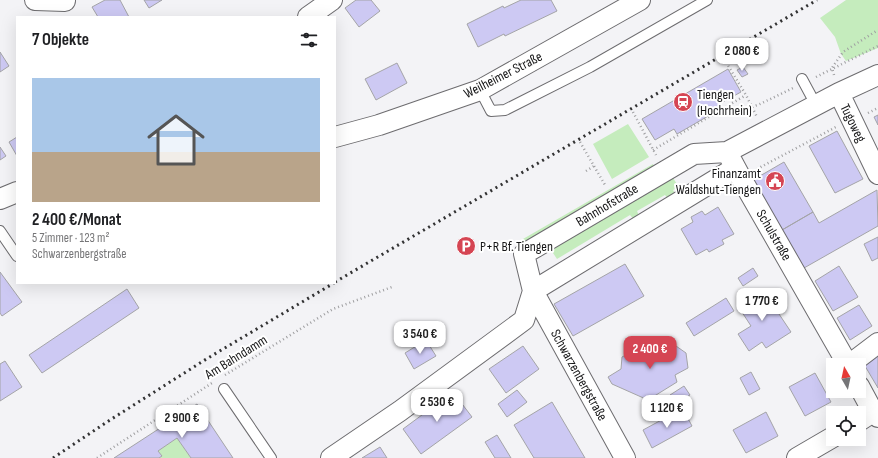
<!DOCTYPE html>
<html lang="de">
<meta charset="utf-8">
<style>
:root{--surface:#fff;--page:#f6f6f6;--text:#202124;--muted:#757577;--accent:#d54553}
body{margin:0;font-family:"Sofia Sans Condensed",sans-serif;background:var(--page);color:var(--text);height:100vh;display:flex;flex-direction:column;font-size:15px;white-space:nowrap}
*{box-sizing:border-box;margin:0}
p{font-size:13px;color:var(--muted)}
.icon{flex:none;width:22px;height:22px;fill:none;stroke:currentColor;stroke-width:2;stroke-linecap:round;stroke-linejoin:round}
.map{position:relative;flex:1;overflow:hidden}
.side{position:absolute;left:16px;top:16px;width:320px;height:268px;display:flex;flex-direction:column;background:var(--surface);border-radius:0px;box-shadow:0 4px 16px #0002}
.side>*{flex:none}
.needle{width:26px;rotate:351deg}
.tools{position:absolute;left:826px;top:358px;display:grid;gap:8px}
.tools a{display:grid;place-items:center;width:40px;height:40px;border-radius:0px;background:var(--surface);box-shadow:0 4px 16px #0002;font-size:20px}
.price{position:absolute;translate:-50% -34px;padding:0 9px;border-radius:8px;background:#fff;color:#222;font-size:13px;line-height:26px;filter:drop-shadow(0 1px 2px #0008)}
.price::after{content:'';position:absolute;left:50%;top:24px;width:12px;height:9px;margin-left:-6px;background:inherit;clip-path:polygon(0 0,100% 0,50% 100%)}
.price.on{background:var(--accent);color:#fff}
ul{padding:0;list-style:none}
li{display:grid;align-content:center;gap:8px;height:212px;padding:0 16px}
li span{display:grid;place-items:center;height:124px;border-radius:0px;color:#555}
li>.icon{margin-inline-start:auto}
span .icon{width:72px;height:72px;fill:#fffc;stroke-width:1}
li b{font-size:17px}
h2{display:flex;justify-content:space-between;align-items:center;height:48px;padding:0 16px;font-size:17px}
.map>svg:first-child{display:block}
.green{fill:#c5ecbd}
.building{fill:#cdc9f3;stroke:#a4a4a7}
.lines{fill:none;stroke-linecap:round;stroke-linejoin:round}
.lane-casing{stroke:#6d6c6f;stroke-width:12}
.street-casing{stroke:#6d6c6f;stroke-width:22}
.path{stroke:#9e9ea0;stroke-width:2.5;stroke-dasharray:1 3;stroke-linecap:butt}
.lane{stroke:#fff;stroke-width:10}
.street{stroke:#fff;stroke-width:20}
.rail{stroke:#323233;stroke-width:3;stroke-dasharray:2 4;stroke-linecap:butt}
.labels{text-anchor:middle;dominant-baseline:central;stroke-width:4;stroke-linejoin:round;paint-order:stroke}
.street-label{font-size:14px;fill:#161617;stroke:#fff}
.poi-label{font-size:14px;fill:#161617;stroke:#fff;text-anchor:start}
</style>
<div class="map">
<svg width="878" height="458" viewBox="0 0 878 458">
<rect width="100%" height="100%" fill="#f3f3f6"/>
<path class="green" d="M846,0H878V48L846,61L841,54L835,37L820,18Z
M628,124L649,157L612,179L593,144Z
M653,164L656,170L519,250L516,243Z
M673,178L679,187L673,190L676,195L668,199L665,195L637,211L640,218L635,221L630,215L557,259L551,250Z
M177,438L191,458H159L162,456L158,451Z"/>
<path class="building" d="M105,0H120L129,17H98L92,7Z
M144,0H162L149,8Z
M356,0H371L380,11L359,27L345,8Z
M521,0H551L557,11L505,36L504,34L478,47L467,24L503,6L504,8Z
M0,52L9,66L0,72Z
M397,63L407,83L376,100L365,79Z
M743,67L748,74L742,77L737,70Z
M728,69L741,92L719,104L722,108L677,134L674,129L655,140L642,119Z
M878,115V125L874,117Z
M837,131L863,179L835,193L809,146Z
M17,137V156L9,142Z
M0,147L6,156L0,160Z
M784,162L813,212L782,230L753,180Z
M877,190L878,226L804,268L782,230L813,212L819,223Z
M718,207L734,234L722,240L724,244L709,252L707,249L696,255L681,229L693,222L691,217L702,211L705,215Z
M878,237V258L872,261L864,244Z
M625,264L644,296L573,336L554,304Z
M839,266L858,297L833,311L815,281Z
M753,268L758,276L743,286L738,278Z
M0,272L22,302L2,316L0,313Z
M127,289L139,308L42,373L29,355Z
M763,290L791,332L766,348L762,342L749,351L738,334L751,326L738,306Z
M726,298L734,311L694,336L686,323Z
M859,305L872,326L850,340L837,318Z
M426,340L436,356L414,369L405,353Z
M654,342L667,351L676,346L686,353L688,368L675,375L677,382L648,400L612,384L608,377L621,369L622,357L640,347L643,348Z
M523,346L539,369L506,393L489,369Z
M878,349V388L862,361Z
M5,361L22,387L0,401V364Z
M751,372L760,389L749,395L740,378Z
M815,373L831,402L805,416L789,387Z
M684,386L690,395L675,404L670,395Z
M517,390L527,402L507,417L498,404Z
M453,392L472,417L421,454L403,429Z
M552,402L585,458H534L514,425Z
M197,404L233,458H191L177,438L158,451L162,456L159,458H114Z
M684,411L692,426L652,448L643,430L667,417L668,419Z
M766,412L778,436L746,453L733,430Z
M497,435L511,458H495L485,442Z
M380,447L387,458H362Z"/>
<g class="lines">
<g class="lane-casing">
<path id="lane" d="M802,79L816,105
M480,90L491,111L505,110L590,67L707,0
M0,231L17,256
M224,389L271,458"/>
</g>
<g class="street-casing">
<path id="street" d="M35,0L65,1
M308,17L332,0
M839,93L878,174
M335,137L379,125L480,90L640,0
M727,152L741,178L848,365
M0,199L17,192
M533,291L735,168
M533,291L625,458
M849,365L878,343
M859,386L873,412L878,417
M859,421L873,412
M331,458L400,411L524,320L533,291L524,254L694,154L727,152L839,93L878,75
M797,458L833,437"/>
</g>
<path class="path" d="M724,59L746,95L757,117
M834,75L832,68L843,52L878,30
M816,77L878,46
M752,107L760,104L793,88
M633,112L656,155
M868,113L878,108
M580,142L605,185
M653,150L746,95
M757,169L836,127
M586,171L594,166
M225,375L333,309L392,287
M97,458L212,383"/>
<use href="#lane" class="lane"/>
<use href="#street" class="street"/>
<path class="rail" d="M335,282L817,0
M53,458L110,420L208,358L334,283"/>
</g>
<defs>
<g id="station-disc" transform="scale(1)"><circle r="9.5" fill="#d54553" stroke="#fff"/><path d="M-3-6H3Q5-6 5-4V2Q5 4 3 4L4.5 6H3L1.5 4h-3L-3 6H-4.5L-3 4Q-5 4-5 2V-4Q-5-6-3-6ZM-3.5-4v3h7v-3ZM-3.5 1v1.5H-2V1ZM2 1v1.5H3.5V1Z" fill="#fff"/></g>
<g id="civic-disc" transform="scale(1)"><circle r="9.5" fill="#d54553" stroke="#fff"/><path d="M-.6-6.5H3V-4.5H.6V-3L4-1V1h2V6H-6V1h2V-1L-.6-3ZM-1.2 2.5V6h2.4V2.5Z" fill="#fff"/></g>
<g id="parking-disc" transform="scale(1)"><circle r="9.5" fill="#d54553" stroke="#fff"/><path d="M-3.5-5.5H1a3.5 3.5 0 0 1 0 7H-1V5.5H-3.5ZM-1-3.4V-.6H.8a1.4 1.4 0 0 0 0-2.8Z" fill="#fff"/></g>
</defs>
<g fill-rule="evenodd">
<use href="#station-disc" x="683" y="102"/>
<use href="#civic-disc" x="775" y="181"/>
<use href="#parking-disc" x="466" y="246"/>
</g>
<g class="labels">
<g class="street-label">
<text transform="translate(503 75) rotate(-27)">Weilheimer Straße</text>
<text transform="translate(853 123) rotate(64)">Tugoweg</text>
<text transform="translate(607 205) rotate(-31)">Bahnhofstraße</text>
<text transform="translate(774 235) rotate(60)">Schulstraße</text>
<text transform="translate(236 357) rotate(-32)">Am Bahndamm</text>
<text transform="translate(579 375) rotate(61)">Schwarzenbergstraße</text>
</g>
<g class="poi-label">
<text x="697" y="94">Tiengen<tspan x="697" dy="16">(Hochrhein)</tspan></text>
<text x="761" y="173" text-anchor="end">Finanzamt<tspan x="761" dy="16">Waldshut-Tiengen</tspan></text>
<text x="480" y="246">P+R Bf. Tiengen</text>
</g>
</g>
</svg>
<div class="tools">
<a><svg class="needle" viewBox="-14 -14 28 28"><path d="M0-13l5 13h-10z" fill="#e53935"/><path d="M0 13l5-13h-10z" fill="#757577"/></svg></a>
<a><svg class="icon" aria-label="locate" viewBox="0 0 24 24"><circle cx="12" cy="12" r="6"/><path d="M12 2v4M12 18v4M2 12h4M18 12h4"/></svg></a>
</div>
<b class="price" style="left:742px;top:72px">2 080 €</b>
<b class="price" style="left:762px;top:322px">1 770 €</b>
<b class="price" style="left:420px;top:355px">3 540 €</b>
<b class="price on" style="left:650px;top:370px">2 400 €</b>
<b class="price" style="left:437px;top:423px">2 530 €</b>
<b class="price" style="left:667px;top:429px">1 120 €</b>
<b class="price" style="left:182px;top:439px">2 900 €</b>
<section class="side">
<h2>7 Objekte<svg class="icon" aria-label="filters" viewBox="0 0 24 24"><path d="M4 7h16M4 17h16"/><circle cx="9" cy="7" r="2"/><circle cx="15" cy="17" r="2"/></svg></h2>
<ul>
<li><span style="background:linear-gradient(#a9c7e8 60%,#b9a48a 0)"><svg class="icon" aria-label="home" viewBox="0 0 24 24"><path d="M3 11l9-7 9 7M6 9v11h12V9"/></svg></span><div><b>2 400 €/Monat</b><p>5 Zimmer · 123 m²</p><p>Schwarzenbergstraße</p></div></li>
</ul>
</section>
</div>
